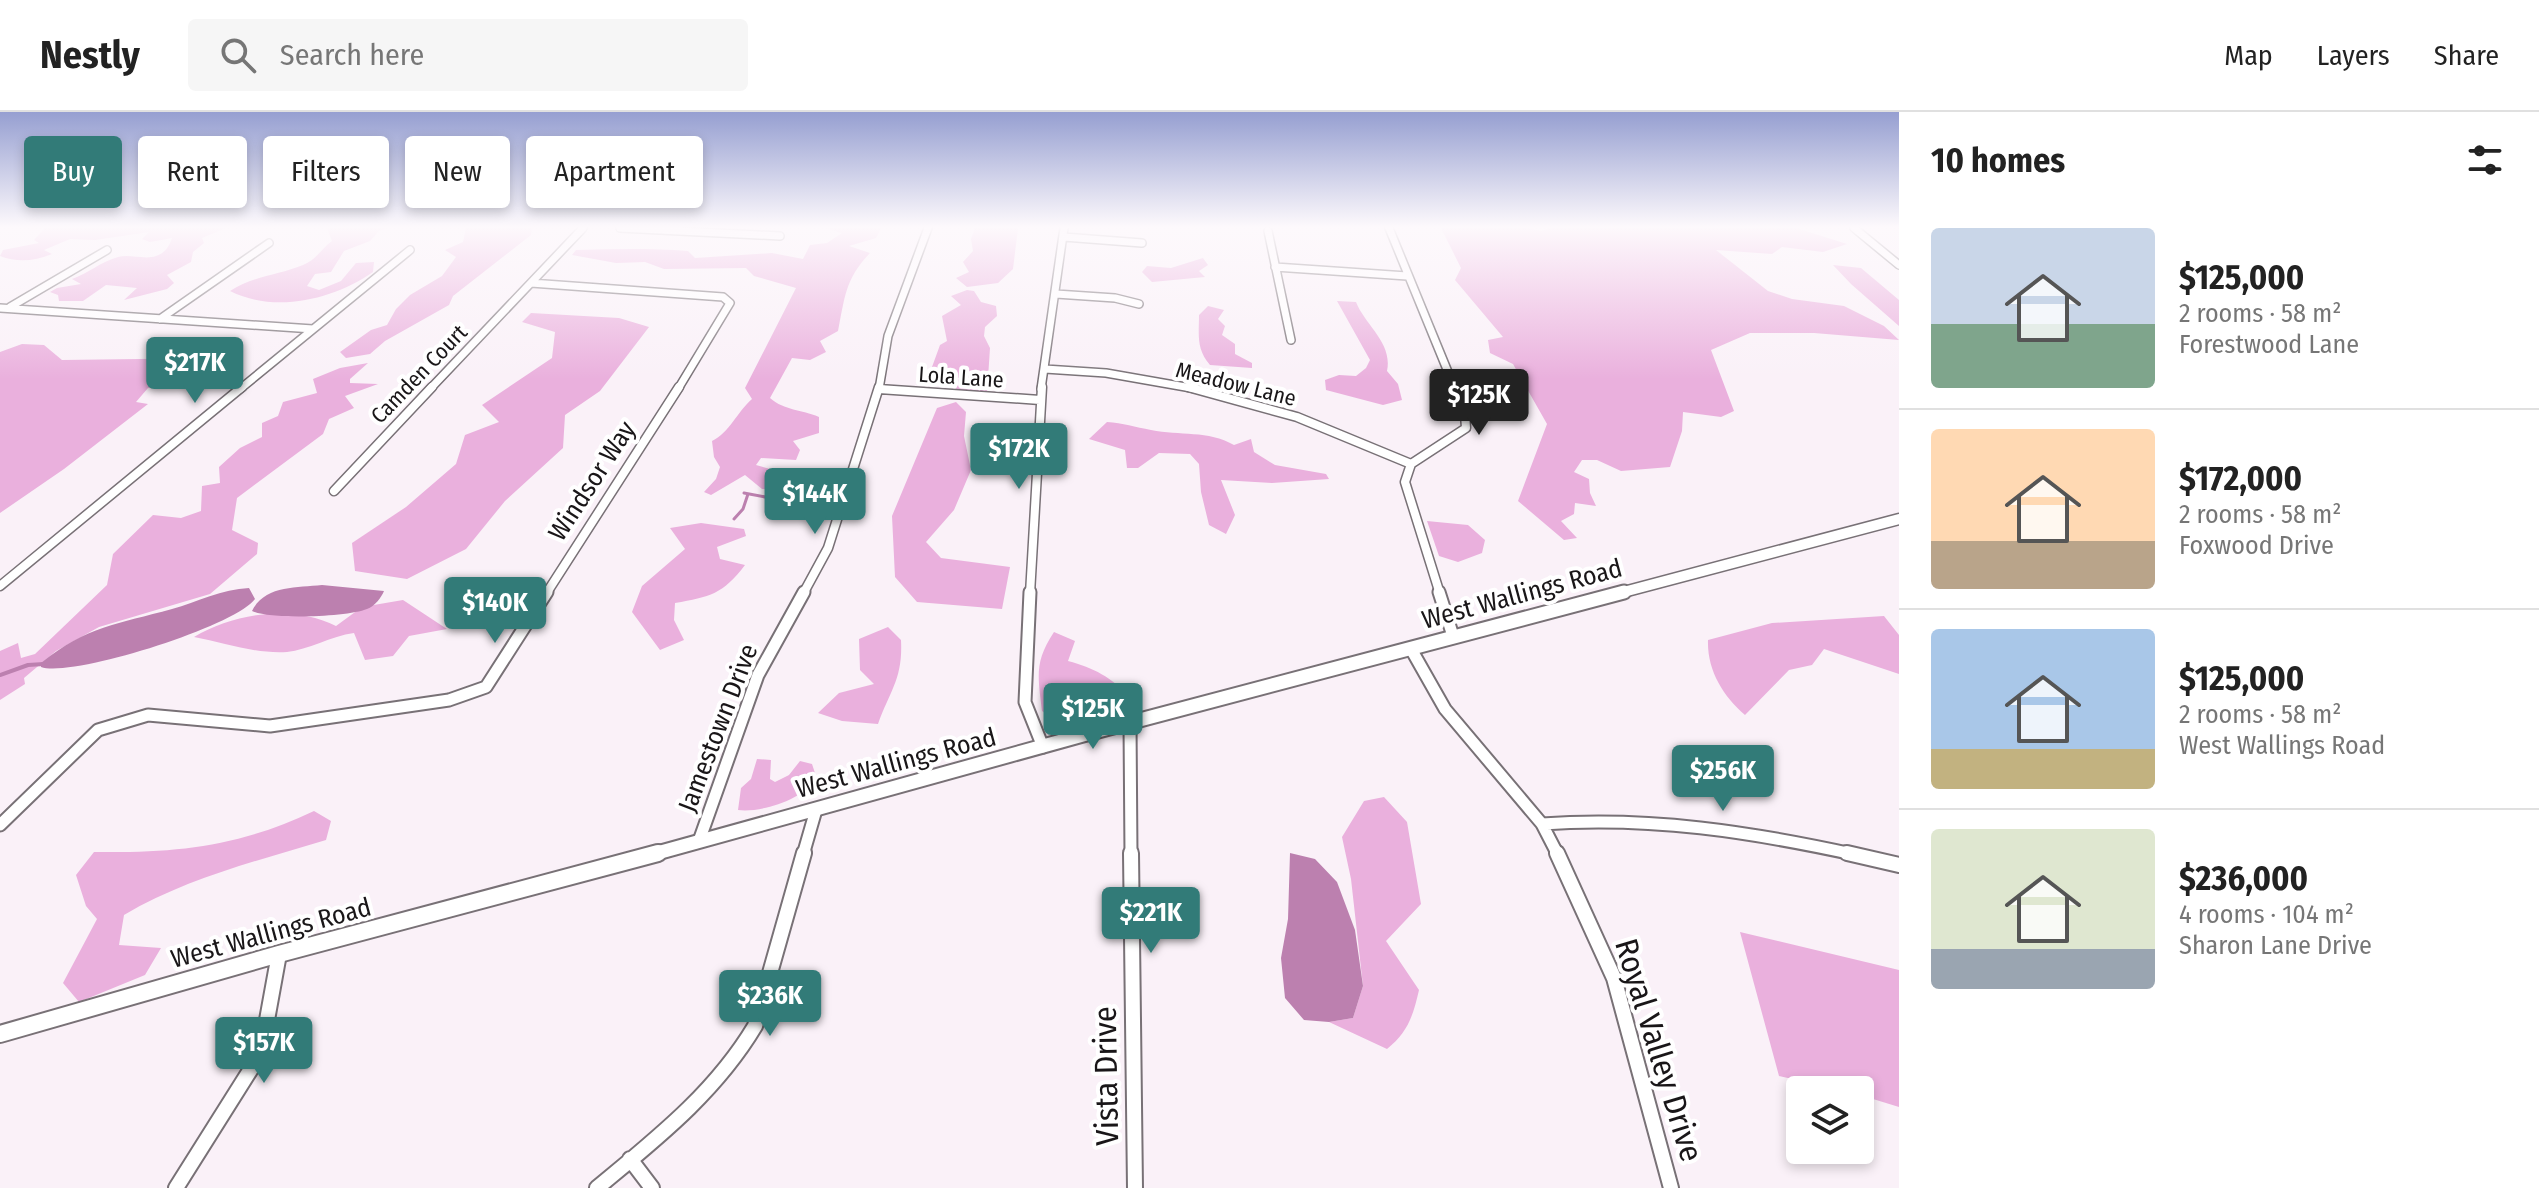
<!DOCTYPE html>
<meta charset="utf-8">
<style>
:root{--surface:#fff;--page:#f6f6f6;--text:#222;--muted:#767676;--line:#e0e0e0;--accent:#327b78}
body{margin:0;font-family:"Fira Sans Condensed",sans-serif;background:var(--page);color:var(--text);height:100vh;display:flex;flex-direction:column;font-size:30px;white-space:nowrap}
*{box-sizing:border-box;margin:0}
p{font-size:26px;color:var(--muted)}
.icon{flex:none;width:44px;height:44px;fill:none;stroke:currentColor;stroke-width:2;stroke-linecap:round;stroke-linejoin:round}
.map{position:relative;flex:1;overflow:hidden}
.side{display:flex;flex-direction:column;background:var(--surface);width:640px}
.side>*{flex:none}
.banner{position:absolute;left:24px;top:24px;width:760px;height:72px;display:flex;gap:16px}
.controls{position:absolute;left:1786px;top:964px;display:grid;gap:16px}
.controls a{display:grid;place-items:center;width:88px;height:88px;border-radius:8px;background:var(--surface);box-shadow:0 4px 12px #0003;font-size:40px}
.price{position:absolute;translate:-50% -68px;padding:0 18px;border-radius:8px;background:var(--accent);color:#fff;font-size:26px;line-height:52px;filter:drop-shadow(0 2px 4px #0008)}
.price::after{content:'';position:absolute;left:50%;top:48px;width:24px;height:18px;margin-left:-12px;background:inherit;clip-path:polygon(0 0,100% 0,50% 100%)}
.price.on{background:#222;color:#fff}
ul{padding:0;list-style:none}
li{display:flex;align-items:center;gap:24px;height:200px;padding:0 32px}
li+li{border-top:2px solid var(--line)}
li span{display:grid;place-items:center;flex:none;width:224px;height:160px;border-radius:8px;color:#555}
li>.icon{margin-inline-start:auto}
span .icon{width:96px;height:96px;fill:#fffc;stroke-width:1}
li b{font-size:34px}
h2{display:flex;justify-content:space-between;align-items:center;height:96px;padding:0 32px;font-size:34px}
.tag{padding:0 28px;border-radius:8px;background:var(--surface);box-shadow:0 4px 12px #0003;font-size:28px;line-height:72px}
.tag.on{background:var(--accent);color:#fff}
header{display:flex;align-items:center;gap:48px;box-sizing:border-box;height:112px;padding:0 40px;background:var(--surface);border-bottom:2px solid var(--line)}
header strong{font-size:38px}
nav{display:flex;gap:44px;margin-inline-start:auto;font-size:28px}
.search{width:560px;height:72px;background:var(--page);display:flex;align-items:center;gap:20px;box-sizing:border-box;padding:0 28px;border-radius:8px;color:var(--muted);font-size:30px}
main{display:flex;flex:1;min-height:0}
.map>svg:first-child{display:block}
.green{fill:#eab0dd}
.water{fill:#bc80af}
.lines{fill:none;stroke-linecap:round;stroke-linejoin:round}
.stream-far1{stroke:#bc80af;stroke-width:3}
.stream{stroke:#bc80af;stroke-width:4}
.minor-far3-casing{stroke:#787176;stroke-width:10}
.minor-far2-casing{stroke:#787176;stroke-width:11}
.minor-far1-casing{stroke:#787176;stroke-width:15}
.minor-casing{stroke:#787176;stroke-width:18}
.tertiary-far2-casing{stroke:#787176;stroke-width:13}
.tertiary-far1-casing{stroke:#787176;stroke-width:17}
.tertiary-casing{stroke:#787176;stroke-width:20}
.minor-far3{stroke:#fff;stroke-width:7}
.minor-far2{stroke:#fff;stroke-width:8}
.minor-far1{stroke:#fff;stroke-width:11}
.minor{stroke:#fff;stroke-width:14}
.tertiary-far2{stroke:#fff;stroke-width:10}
.tertiary-far1{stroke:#fff;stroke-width:13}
.tertiary{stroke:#fff;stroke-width:16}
.labels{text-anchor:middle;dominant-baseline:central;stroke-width:8;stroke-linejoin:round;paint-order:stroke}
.far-street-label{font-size:22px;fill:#191618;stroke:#fff}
.street-label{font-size:26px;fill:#191618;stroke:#fff}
.near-street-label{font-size:32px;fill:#191618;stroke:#fff}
</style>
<header>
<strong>Nestly</strong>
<div class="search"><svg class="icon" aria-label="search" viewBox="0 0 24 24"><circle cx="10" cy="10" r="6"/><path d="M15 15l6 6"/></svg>Search here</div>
<nav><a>Map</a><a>Layers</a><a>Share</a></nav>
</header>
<main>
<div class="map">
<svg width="1899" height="1076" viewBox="0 0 1899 1076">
<rect width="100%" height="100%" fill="#faf1f8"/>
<path class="green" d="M45,116H226L202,126L204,131L193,140L191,150L167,163L174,171L167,177L124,188L137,176L106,173L83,189H59L58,183L50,180L57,176L81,172L72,167C89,161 100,150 118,145C130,142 145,148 156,144C165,141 169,135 172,126L150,130L142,127L149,120L95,128L70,127L44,138L52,142C34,149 18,151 0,144L3,138L39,131L34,128Z
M327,116H387L379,119L370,129L344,139L331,160L315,162L307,174L319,178L341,169L356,151L374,150L373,160C334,187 276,202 230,179C253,164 279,163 303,153C316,148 321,137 332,129Z
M466,116H532L531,123L453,184L449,193L385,229L370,242L346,246L340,240L371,218L387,213L396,197L410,183L442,164L456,145L445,138L463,130Z
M826,116H881L876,126L849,134L870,141C845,167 845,185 838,219L820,229L826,240L810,248L792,246L770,286C785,299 801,297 819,305V321L793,329L800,338L796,348L761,346L756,353L813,369L823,360H836V372L827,378L762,377L745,363L711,383L704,380L716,367L720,355L714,345L712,329C730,320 737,300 752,287L745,276L796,176L754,164L746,156L664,157L645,150L616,151L572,143L576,138C613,137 651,136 688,139L695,146L772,141L803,147L810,133L827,131L842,121Z
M975,116H1018L1013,157L998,171L967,175L956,166L969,160L963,150L973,139L971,127Z
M1441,116H1528L1541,119L1551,116H1796L1847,132L1823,140L1782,135L1772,142L1716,138L1768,179L1792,187L1844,194L1884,214L1899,228L1814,221H1750L1711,238L1734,299L1721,305L1683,300L1682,319L1670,355L1621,359L1597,348H1582L1574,360L1589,367L1590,381L1596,394L1575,391L1574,402L1561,409L1577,426L1564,428L1518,389L1547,312L1513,252L1490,241L1488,228L1503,225L1455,168L1461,156Z
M1203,146L1208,153L1199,159L1205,165L1152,170L1142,160L1147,154L1171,156Z
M1833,153L1861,156L1899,188V214L1851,172Z
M967,178L974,179L981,190L996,194L997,204L985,215L984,224L990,236L987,281L956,277L959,266L932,255L940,233L947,229L942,204L961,193L951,184Z
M1337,189L1356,190C1365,213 1393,231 1387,259L1398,272L1402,288L1383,293L1326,278L1325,268L1339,263L1356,264L1366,256L1370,248Z
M1208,194L1224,198L1218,207L1225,214L1222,223L1235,232V242L1252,251V256L1210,253C1196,237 1199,223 1199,203Z
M531,201L619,206L649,215L600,279L565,303L563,336L505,389L466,437L407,467L355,459L352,431L406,395L456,352L465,323L499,310L482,293L552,246L555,220L522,210Z
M22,232L44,233L62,248L216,246L174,274L148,276L136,290L148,292L64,357L0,401V240Z
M368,251L350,267V271L378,272L345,284L354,296L329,307L323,322L237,386L232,418L258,431L257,442L210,482L99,515L56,539L24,566L25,572L0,588V539L18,531L21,546L35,542L107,473L113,442L153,403L181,406L201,399L202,374L220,371L219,355L240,336L262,325V311L278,304L283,290L317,281L313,267L340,256Z
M956,290L966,300L964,324L971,358L954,398L926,430L941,446L1010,455L1002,497L917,490L895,465L892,404L937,296Z
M1107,310C1123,311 1135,315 1151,318C1180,324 1208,318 1234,333L1251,327L1254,340L1275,353L1326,362L1329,367L1272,371L1221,368L1235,403L1226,422L1209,413L1201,380L1199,352L1190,342L1159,341L1138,356H1127L1125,338L1089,327Z
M1427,409L1468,413L1485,428L1482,441L1458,450L1439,444Z
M701,411L744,417L746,424L717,435L720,447L745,453C723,482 710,485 675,491L674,508L684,528L660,538L632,500L642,474L685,437L670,416Z
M403,488L447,517L409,524L393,544L365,548L354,521C331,524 308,538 287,540C255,542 225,531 194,525C235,501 293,492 336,514L362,495Z
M1884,504L1899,523V562L1824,537L1812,553L1789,558L1745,603C1723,584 1707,558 1708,528L1772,511Z
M888,515L901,528C903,567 890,578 878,612L842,609L818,601L839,581L874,572L860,558L859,527Z
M1054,520L1075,529L1068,549C1094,556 1111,565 1130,585C1095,609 1081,627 1042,599C1038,565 1034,550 1054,520Z
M757,647L771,648L770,667L775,670L789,663L800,649L812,652L817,667C803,687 762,701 738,698L741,676L751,667Z
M1384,685L1407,710L1421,792L1386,829L1419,878C1413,904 1408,920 1387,937L1329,910L1353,906L1363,874L1351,767L1342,725L1364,689Z
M314,699L331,709L326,728C257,749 187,766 124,803L119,833L161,836L145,863L79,890L63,871L97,807L86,794L76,763L94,740C177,741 238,735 314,699Z
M1740,820L1899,858V995L1860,983V978H1841L1779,964Z"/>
<path class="water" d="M322,473L384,479C381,486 375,494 367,497C347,505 270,508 252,499C265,473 296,476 322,473Z
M249,476L255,487C236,514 72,566 41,555V551C87,514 118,512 172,497C197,490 222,477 249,476Z
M1290,741L1315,747L1337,770L1355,818L1363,874L1353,906L1329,910L1304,908L1285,886L1281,846L1288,807Z"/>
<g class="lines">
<path class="stream-far1" d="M744,381L824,396
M734,407L743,397L748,382"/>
<path class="stream" d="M0,563L28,553L44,552"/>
<g class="minor-far3-casing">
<path id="minor-far3" d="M620,116L780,124
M1389,116L1455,277
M1854,116L1899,153
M1268,119L1291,228
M1064,125L1142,131
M1275,155L1407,164
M531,171L723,185L730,191L678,277
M1056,182L1115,186L1139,192
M10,195L107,138
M0,196L313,217
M160,207L269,131
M1045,257L1106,261L1197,277
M240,277L410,138
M430,277L583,116
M879,277H883
M879,277L888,224L928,116
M1041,277L1064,116"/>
</g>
<g class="minor-far2-casing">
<path id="minor-far2" d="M1188,275L1297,305L1411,352
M879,277L1040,288
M334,379L432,275
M0,474L242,275
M546,482L679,275
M803,482L828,436L879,275
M1030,482L1042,275
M1440,482L1405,370L1411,352L1466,316L1465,302L1454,275"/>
</g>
<g class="minor-far1-casing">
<path id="minor-far1" d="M1030,480L1025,590L1043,635
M1439,480L1453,524
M1411,537L1445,597L1542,712L1558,743
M1130,611L1131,743
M1542,712C1649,704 1752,720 1857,743
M0,713L98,618L148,603L270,614L449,588L486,575L547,480
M699,729L758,563L804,480
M803,743L816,698"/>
</g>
<g class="minor-casing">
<path id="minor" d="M1131,741L1135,1076
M1557,741L1614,866L1671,1076
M1847,741L1899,753
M630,1047L652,1076
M176,1076L261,941L279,842
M597,1076C656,1027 715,981 755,914L804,741"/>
</g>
<g class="tertiary-far2-casing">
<path id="tertiary-far2" d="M1616,482L1899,407"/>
</g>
<g class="tertiary-far1-casing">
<path id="tertiary-far1" d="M650,743L1083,623L1624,480"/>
</g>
<g class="tertiary-casing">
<path id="tertiary" d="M0,922L279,842L658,741"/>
</g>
<use href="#minor-far3" class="minor-far3"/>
<use href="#minor-far2" class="minor-far2"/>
<use href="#minor-far1" class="minor-far1"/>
<use href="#minor" class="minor"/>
<use href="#tertiary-far2" class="tertiary-far2"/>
<use href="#tertiary-far1" class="tertiary-far1"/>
<use href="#tertiary" class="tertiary"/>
</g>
<linearGradient id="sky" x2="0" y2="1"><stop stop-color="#969fd1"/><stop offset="0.43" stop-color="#fdf9fc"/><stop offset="1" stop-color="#fdf9fc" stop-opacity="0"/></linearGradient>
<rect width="1899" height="267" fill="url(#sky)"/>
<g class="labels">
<g class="far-street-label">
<text transform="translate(419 262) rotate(-46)">Camden Court</text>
<text transform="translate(961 265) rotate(4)">Lola Lane</text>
<text transform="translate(1236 272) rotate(14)">Meadow Lane</text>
</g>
<g class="street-label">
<text transform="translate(592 369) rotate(-57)">Windsor Way</text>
<text transform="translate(1522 482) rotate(-15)">West Wallings Road</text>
<text transform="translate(718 616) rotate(-69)">Jamestown Drive</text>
<text transform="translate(896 651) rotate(-15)">West Wallings Road</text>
<text transform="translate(271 821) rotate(-15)">West Wallings Road</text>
</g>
<g class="near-street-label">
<text transform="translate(1659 938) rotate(73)">Royal Valley Drive</text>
<text transform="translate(1106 964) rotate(-91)">Vista Drive</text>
</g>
</g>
</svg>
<div class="controls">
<a><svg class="icon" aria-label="layers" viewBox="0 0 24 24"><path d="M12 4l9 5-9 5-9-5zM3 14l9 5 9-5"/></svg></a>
</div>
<b class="price" style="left:195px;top:293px">$217K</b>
<b class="price on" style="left:1479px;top:325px">$125K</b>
<b class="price" style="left:1019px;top:379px">$172K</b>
<b class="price" style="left:815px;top:424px">$144K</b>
<b class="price" style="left:495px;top:533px">$140K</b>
<b class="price" style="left:1093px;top:639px">$125K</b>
<b class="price" style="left:1723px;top:701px">$256K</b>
<b class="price" style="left:1151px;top:843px">$221K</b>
<b class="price" style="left:770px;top:926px">$236K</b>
<b class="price" style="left:264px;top:973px">$157K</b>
<div class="banner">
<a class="tag on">Buy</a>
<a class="tag">Rent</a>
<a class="tag">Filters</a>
<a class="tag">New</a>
<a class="tag">Apartment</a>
</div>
</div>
<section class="side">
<h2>10 homes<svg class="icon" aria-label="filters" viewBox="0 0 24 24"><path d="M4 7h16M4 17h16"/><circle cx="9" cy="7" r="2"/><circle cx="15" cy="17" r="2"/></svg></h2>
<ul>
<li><span style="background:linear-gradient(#c9d6e8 60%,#7fa58c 0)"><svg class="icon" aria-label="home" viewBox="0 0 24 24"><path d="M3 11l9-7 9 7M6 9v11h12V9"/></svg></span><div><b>$125,000</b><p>2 rooms · 58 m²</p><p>Forestwood Lane</p></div></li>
<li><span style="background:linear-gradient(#ffd9b3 70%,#b9a48a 0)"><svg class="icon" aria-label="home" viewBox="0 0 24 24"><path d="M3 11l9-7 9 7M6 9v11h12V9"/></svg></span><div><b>$172,000</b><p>2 rooms · 58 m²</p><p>Foxwood Drive</p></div></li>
<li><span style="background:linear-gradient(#a9c7e8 75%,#c2b280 0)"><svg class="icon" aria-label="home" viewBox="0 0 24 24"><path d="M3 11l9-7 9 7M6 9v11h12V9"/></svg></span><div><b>$125,000</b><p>2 rooms · 58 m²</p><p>West Wallings Road</p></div></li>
<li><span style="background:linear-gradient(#dfe7d0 75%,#9aa5b1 0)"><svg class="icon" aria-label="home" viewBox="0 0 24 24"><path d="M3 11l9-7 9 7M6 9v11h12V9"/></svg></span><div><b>$236,000</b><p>4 rooms · 104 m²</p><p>Sharon Lane Drive</p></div></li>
</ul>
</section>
</main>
